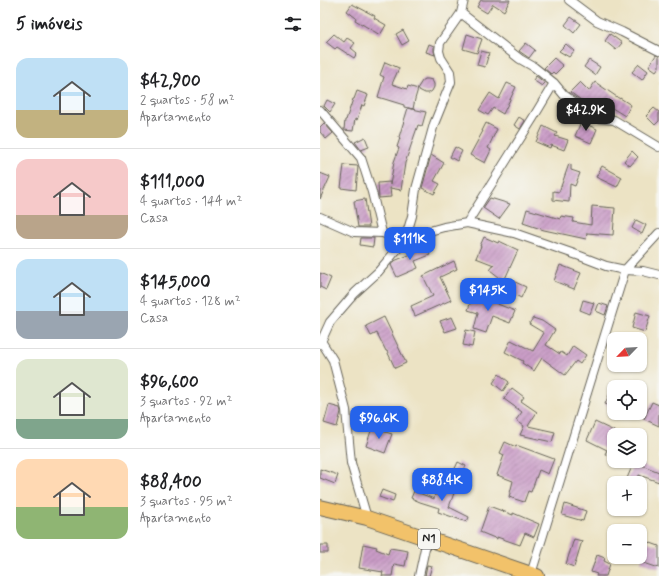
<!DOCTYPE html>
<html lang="pt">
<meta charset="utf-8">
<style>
:root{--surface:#fff;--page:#f6f6f6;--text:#202124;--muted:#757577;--line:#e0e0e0;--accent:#2563eb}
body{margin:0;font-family:Mynerve,sans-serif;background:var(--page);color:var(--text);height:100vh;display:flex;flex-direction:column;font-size:15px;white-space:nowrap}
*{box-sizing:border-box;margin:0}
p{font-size:13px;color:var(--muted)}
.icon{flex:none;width:22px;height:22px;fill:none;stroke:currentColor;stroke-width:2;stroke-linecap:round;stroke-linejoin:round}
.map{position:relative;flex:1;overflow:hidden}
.drawer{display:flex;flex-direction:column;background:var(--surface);width:320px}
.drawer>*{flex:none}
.needle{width:26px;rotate:245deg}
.controls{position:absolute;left:287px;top:332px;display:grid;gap:8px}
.controls a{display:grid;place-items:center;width:40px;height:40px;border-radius:8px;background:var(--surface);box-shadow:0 1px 3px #0004;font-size:20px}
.price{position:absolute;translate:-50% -34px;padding:0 9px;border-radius:8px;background:var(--accent);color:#fff;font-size:13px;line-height:26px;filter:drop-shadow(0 1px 2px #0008)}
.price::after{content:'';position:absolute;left:50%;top:24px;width:12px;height:9px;margin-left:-6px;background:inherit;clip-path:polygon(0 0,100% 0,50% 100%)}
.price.current{background:#222;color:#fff}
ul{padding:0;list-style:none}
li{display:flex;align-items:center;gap:12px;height:100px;padding:0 16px}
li+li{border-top:1px solid var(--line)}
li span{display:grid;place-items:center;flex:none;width:112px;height:80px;border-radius:12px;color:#555}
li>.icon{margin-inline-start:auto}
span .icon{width:48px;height:48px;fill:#fffc;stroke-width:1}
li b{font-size:17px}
h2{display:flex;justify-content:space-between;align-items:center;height:48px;padding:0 16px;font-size:17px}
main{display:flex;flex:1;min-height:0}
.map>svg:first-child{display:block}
.building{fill:url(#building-hatch)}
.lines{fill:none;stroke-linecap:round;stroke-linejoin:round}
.street-casing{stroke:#656257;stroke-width:10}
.highway-casing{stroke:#656257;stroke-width:16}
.street{stroke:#fff;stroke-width:8}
.highway{stroke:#f2c26a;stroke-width:14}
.labels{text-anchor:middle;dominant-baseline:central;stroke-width:3.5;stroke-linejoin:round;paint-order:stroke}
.shield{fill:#f6f6f2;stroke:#5d5d5c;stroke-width:1}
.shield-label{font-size:12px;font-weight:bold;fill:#1c1c1c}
</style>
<main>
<section class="drawer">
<h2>5 imóveis<svg class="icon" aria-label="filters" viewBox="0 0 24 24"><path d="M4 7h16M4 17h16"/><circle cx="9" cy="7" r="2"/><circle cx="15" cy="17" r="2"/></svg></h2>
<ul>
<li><span style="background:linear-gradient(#bfe0f5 65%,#c2b280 0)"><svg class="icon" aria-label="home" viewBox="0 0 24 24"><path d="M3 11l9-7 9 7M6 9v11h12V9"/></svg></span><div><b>$42,900</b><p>2 quartos · 58 m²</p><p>Apartamento</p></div></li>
<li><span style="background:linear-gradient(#f6c9c9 70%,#b9a48a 0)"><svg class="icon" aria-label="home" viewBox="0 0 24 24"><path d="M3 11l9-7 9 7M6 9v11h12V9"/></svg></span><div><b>$111,000</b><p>4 quartos · 144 m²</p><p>Casa</p></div></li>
<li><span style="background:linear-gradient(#bfe0f5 65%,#9aa5b1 0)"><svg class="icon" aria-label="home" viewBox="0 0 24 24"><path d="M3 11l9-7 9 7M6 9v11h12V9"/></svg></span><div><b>$145,000</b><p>4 quartos · 128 m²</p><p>Casa</p></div></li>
<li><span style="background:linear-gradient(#dfe7d0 75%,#7fa58c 0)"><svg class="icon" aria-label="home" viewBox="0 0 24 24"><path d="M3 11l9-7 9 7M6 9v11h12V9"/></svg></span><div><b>$96,600</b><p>3 quartos · 92 m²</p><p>Apartamento</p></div></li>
<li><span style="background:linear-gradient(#ffd9b3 60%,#8fb573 0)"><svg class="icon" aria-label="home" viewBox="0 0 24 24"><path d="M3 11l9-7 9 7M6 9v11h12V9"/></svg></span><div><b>$88,400</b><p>3 quartos · 95 m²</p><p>Apartamento</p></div></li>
</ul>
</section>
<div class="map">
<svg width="339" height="576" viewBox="0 0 339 576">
<defs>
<pattern id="building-hatch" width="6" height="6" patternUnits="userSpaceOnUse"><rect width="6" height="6" fill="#c99bc6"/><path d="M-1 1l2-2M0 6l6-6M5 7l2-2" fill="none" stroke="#a27ea0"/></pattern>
</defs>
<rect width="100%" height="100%" fill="#f6f6f2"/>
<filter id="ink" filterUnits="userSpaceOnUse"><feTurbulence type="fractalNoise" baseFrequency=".025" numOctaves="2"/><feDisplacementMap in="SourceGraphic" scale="8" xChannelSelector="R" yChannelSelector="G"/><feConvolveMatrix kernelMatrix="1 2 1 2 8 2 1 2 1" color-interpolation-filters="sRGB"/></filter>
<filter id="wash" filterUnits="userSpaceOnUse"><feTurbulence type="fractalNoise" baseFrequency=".012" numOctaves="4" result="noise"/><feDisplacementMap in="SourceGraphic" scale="16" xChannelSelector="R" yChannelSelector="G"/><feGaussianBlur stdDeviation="0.9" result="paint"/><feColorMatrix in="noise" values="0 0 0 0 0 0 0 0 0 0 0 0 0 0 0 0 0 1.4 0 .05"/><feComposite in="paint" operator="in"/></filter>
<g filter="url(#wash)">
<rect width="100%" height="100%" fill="#ece3c4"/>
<g id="blocks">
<path class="building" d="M161,0H190L184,11L173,4L167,13L157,7Z
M32,4L55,16L54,18L66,25L60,35L35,20L36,18L27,11Z
M251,17L261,24L254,33L245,25Z
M83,30L89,41L82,45L76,34Z
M14,34L24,42L27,38L35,43L31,48L37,53L34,58L17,47L15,49L6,42Z
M147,34L162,39L157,53L143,49Z
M290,34L302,43L296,50L285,41Z
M206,43L215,50L209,58L199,51Z
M109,44L114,46V51L115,55L106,52Z
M246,44L254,51L249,57L239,51Z
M161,51L169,53L165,67L157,65Z
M336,55L339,56V67L336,71L329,66Z
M234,58L243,66L235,74L233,72L231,74L224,68Z
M269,60L280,67L275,75L264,67Z
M65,62L79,68L72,84L87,89L88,86L98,89L95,99L93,109L84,107V105L58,97L64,77L60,75Z
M319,64L328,71L322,80L312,72Z
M216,76L225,83L222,86L213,80Z
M105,79H108L112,80L114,84V87L112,91L109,93H105L97,89L102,81Z
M260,82L269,91L275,82L300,99V98L311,105L305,116L284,103L279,113L250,92Z
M187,83L196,87L183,114L173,108L168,115L159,110L170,93L179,99Z
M37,91L48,95L44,106L42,105L37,120L35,119L33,131L24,130L25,120H26L33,99H34Z
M7,100L15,104L10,112L4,106Z
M88,108L106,112L102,126L98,125L85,163L81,190L70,188L71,197L59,198L58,183L70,182V185L74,162L79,148L77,147L80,138L79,137Z
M334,108L339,112V121L335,125L326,116Z
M199,117L205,121L200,129L194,125Z
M261,122L277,129L271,143L255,136Z
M4,123L13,133L6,139L0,132V127Z
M166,123L177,129L168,148L171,150L165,163L150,155L163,131H162Z
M223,126L237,133L235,136L248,140L244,150L231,145L230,148L216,142Z
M45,137L49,147L41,150L35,142Z
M135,147L142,151L137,161L130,157Z
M312,151L318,157L310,166L304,161Z
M111,155L124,163L114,181L120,184L114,194L102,188Z
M249,164L251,165V170L260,173L255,186L250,184L249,202L233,200V191L239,192Z
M24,165L38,166L36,190L21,188Z
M282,166L302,177L297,187L276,177Z
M0,173L10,177L0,199Z
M170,198L190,204L179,219L163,208Z
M45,199L49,227H38L34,201Z
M272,206L295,208L293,235L267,233L266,239L224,230L203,223L207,209L240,219L241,216L254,218L253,222L271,225Z
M316,220L326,225L322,234L312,228Z
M164,237L178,243L179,241L198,250L184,281L170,270L174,265L156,258L161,246H160Z
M41,238H54L53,247L40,245Z
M105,243L110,255L95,261L98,268L77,277L71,265L74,261L94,253L93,248Z
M134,261L137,269L120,277L131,300L95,316L91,306L113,296L103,276Z
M240,265L261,273L254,289L234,281Z
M0,273L11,278L6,290L0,287Z
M193,281L206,287L201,298L188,291Z
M154,292L171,297L170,301L195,311L190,323L172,316L166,333L154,329L158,313L148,310Z
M263,300L274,303L270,314L260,310Z
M279,303L288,306L285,315L276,311Z
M316,312L330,316L325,332L312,328Z
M64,317L86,363L75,368L67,351H66L57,333L51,336L46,326Z
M132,317L137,328L125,332L120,321Z
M213,318L222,321L235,330L226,345L240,354L241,352L247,356L253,346L266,355L260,364L256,361L245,375L222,358L214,371L202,363L203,361L185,352L191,340L213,351L224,333L209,324Z
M146,330L155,332L152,347L143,345Z
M179,374L189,382L183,391L173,383Z
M294,384V408L285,404Z
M192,388L204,397L201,401L217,412L208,426L235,432L232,442L200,435L204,426L196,420L202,412L184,399Z
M332,402L339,405V426L324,419Z
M9,405L20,408L21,412L17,427L4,423Z
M275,422L294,431V453L292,457L285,454L287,450L267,440Z
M52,428L72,434L65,453L46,446Z
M185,442L196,447V445L234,459L228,474L219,470L211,492L208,491L204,502L189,497L193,481L177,475L184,455L180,453Z
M138,462L146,466L139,480L131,477Z
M314,462L339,472V482L319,475L318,483H305Z
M0,469L18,475L15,484L0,478Z
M124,481L133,484L130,492L134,493L129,507L149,517L147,522L118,512L119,508L100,502L91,498L94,491L114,499L115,494L120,496Z
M62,490L75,495L73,502L59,497Z
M245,504L266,511L263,521L242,515Z
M169,506L193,515V513L219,524L214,537L205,533L200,545L177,537V539L160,532Z
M254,539L262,541L254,567L246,564Z
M328,542L339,546V568L321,562Z
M43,544L57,547L56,549L68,554L70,548L88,551L85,566L74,564L72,576H62L63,572L39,568Z
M0,545H8V553H0Z
M277,555L285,558L284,561L290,564L286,576H276L277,574L271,572Z
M107,565L112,566L109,576H105Z"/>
</g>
</g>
<g filter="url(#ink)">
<use href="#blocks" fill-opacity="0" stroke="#656257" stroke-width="1"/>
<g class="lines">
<g class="street-casing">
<path id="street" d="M249,0L277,21L302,32L339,51
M141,13L200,59L214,67L234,83L244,95L277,118L294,120L339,147
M0,110L41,158L52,192L62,233
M0,217L34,232L62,233L85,240L92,216L96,189L114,124L131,82L130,72L121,58L119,51L120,43L141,13L144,0
M147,223L213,118L234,83
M1,341L13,360L26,410L31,463L47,518
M0,344L10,322L35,293L58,272L85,240L99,234L124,227L147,223L194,233L260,256L286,266L305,270L323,271L339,275
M211,574L305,270L339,233
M99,576L107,539"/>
</g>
<g class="highway-casing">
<path id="highway" d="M0,507L47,518L217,576"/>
</g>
<use href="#street" class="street"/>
<use href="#highway" class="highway"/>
</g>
</g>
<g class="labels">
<rect class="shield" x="98" y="529" width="22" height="20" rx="3"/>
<g class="shield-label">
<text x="109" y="539">N1</text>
</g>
</g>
</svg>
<div class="controls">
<a><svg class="needle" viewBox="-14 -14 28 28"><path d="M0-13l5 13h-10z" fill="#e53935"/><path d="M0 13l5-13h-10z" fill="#757577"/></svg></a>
<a><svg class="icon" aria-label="locate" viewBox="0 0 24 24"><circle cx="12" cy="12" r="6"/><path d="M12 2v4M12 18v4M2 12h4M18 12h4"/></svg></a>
<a><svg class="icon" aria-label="layers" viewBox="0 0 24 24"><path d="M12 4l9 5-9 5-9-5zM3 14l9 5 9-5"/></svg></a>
<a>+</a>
<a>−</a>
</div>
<b class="price current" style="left:266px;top:132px">$42.9K</b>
<b class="price" style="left:90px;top:261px">$111K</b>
<b class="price" style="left:168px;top:312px">$145K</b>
<b class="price" style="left:59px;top:440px">$96.6K</b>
<b class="price" style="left:122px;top:502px">$88.4K</b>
</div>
</main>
